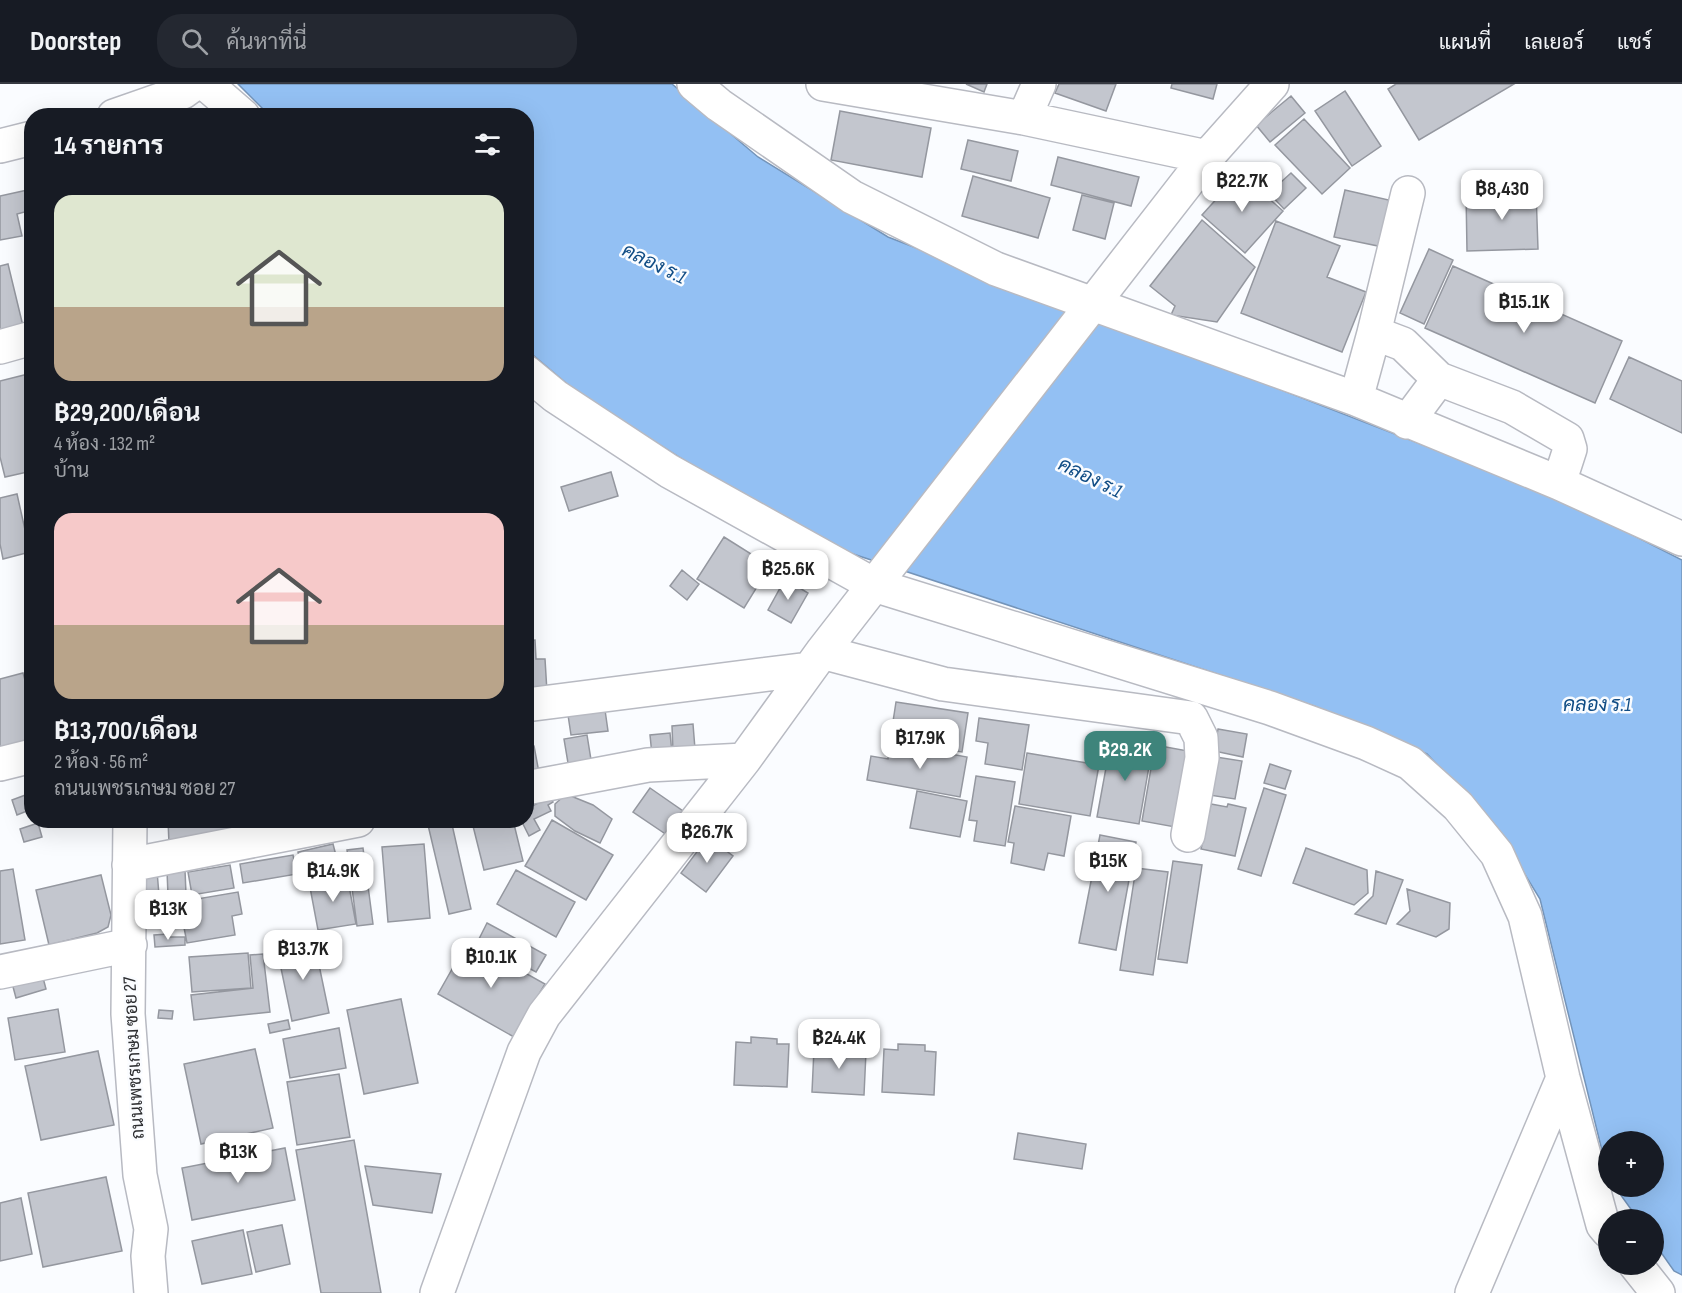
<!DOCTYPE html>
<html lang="th">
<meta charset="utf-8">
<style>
:root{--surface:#171b24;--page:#242831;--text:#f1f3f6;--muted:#9ea1a6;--line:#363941;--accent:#3e847b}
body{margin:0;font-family:"Sofia Sans Condensed",Sarabun,sans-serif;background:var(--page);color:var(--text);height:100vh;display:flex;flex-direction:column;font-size:22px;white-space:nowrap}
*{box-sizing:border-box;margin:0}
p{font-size:20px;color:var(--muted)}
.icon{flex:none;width:33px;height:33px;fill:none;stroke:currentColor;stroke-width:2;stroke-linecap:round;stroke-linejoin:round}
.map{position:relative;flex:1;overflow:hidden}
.side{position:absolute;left:24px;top:24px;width:510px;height:720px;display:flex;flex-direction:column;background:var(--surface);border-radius:24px;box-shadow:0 6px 24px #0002}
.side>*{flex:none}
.fabs{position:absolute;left:1598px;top:1047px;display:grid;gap:12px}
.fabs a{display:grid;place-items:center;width:66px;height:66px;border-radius:50%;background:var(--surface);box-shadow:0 6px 24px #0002;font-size:30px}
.price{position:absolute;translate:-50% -51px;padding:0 14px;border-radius:12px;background:#fff;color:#222;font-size:20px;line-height:39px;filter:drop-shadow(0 2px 3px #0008)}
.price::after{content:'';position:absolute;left:50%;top:36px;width:18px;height:14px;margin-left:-9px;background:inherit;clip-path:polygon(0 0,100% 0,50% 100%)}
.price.selected{background:var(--accent);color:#fff}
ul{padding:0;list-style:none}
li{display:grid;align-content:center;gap:12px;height:318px;padding:0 30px}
li span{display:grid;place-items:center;height:186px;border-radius:18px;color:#555}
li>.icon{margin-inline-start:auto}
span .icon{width:108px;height:108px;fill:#fffc;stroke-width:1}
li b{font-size:26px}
h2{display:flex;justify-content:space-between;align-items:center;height:72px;padding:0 30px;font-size:26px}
header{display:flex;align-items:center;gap:36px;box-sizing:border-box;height:84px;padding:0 30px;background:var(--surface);border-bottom:2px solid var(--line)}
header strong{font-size:28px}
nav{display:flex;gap:33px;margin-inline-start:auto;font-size:21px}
.search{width:420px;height:54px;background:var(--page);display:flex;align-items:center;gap:15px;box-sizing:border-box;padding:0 21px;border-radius:24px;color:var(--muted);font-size:22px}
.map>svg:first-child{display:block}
.water{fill:#93c0f3;stroke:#7494b9;stroke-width:1.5}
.building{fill:#c3c6ce;stroke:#94979f;stroke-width:1.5}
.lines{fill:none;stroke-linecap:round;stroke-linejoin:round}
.street-casing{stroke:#b8bac2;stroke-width:36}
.street{stroke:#fff;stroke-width:33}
.labels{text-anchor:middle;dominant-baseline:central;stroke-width:5;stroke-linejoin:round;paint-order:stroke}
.street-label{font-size:18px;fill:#2d2e31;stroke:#fafcff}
.water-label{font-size:20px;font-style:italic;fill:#114d85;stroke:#fafcff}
</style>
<header>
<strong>Doorstep</strong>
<div class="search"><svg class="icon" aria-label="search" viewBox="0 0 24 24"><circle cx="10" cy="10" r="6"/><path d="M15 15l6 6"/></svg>ค้นหาที่นี่</div>
<nav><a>แผนที่</a><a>เลเยอร์</a><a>แชร์</a></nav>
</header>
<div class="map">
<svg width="1682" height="1209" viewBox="0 0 1682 1209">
<rect width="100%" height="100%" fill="#fafcff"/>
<path class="water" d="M238,0H672L758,73L888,153L1562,415L1682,476V1191L1674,1187L1653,1157V1136L1638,1135L1615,1103L1653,1102V1058H1608V1091L1540,815L1496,743L1427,670L1314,622L850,469L720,399L579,310L527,266L526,32L269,31Z"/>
<path class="building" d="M966,0H987L984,8Z
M1059,0H1116L1106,27L1055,9Z
M1172,0H1217L1213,15L1171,4Z
M1396,0H1514L1419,56L1388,5Z
M1345,7L1381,62L1352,82L1315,27Z
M1291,12L1305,29L1270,58L1256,41Z
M840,27L931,44L922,93L831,76Z
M1304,35L1350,84L1322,110L1275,61Z
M968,56L1018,67L1011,97L961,85Z
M1058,73L1139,93L1131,122L1051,101Z
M1240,89L1283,127L1245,169L1202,131Z
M1291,89L1306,104L1284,125L1269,109Z
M973,92L1050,114L1038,154L962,132Z
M32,105V126L17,130L22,152L0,156V112Z
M1345,106L1393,117L1383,163L1334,153Z
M1536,107L1538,165L1467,167L1466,108Z
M1082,111L1114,119L1105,155L1073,146Z
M1202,136L1255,183L1217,238L1171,231L1175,222L1150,202Z
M1276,137L1340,162L1327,193L1366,208L1342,268L1241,229Z
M1429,165L1453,176L1424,240L1400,229Z
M8,180L23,242L0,248V182Z
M1453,182L1622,257L1595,319L1425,244Z
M1629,273L1682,297V349L1610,315Z
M32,289V387L5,393L0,373V297Z
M611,388L618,412L569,427L561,403Z
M17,410L30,468L3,475L0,460V414Z
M724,453L770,482L744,524L697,495Z
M682,486L699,500L687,516L670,502Z
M785,495L808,509L791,539L768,526Z
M535,556L536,575H545L547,608L526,609V557Z
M23,589L32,621V656L0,665V595Z
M896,618L968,629L962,668L890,657Z
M605,626L608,647L571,651L568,631Z
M979,634L1029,641L1022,686L985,680L988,659L976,657Z
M693,640L695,665L673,667L672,642Z
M1218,645L1247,650L1243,673L1214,667Z
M670,649L672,669L652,671L650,651Z
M587,651L593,688L570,691L564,655Z
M1122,653L1146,657L1143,670L1151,671L1139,740L1097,733L1110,662L1121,663Z
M891,659L967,673L960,713L867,696L871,672L888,675Z
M1155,661L1188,667L1175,743L1142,737Z
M534,662L540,694L526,696V663Z
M1027,669L1099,681L1090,732L1019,720Z
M1216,673L1242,677L1235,715L1209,711Z
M1270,680L1291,687L1285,705L1264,699Z
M976,692L1015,698L1005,762L974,757L977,737L969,736Z
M650,704L683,727L667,751L633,728Z
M1264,704L1286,711L1261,792L1238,785Z
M917,707L967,717L960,753L910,744Z
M28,710L32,725L17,731L12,716Z
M566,710L593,721L612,735L600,759L575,747L555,732V720Z
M550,713L553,718L548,721L551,727L534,735L540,746L529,752L521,736H526V725Z
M1211,720L1227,723L1228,720L1246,724L1235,772L1201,765Z
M1015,722L1071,732L1064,772L1048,769L1044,786L1011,779L1014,759L1008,758Z
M168,736H243L244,756L169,760Z
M446,736H451L471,825L449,830L428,741Z
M478,736H513L523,777L484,786L472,738Z
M552,736L613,771L586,816L525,782Z
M38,739L42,753L24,758L20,745Z
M1100,751L1136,758L1116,866L1079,859Z
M708,753L733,772L706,808L681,789Z
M333,760L340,787L305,796L298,768Z
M424,760L430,834L388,838L382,763Z
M363,764L373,840L357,842L347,766Z
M1306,764L1367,786L1368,809L1354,821L1293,799Z
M293,771L297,790L243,799L240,780Z
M1173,777L1202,781L1187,879L1158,875Z
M230,781L234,804L192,811L188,788Z
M1136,784L1168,788L1153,891L1120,886Z
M13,785L25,856L0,860V787Z
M185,786L186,810L168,811L167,787Z
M516,786L575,818L556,853L497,820Z
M157,787L159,811L141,812L139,788Z
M1376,787L1403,796L1386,840L1355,830L1373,812Z
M101,791L111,831L108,843L97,849L49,861L36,806Z
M347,791L356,840L318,846L309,798Z
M1407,805L1450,819L1449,845L1436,853L1397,840L1410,827Z
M238,808L242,830L232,832L235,851L187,859L179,818Z
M487,839L546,871L536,888L478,857Z
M168,850V853H185V861L155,863L154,851Z
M314,857L329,929L292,937L277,865Z
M468,857L545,900L514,953L438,910Z
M248,869L251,904L192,908L189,873Z
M263,870L270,928L194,936L191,911L253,904L250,871Z
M42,890L46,905L16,914L12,899Z
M401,915L418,999L364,1010L347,926Z
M58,925L65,968L15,976L8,934Z
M159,926L173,927L172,935L158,934Z
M288,936L290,945L270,949L268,940Z
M339,944L346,984L290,994L283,955Z
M751,953L777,955V960H789L787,1003L734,1001L736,958L751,959Z
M829,960L855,961V967L866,968L864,1011L812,1008L814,965L828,966Z
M898,960L925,961V967L936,968L934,1011L882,1008L884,965L898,966Z
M255,965L273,1044L201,1060L184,980Z
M98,967L114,1041L41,1056L25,982Z
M339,990L350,1053L297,1061L287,998Z
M1018,1049L1086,1060L1082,1085L1014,1075Z
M354,1056L381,1209H321L296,1066Z
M285,1064L295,1116L192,1136L182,1084Z
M365,1082L441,1090L432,1129L373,1121Z
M106,1093L122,1167L43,1183L28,1109Z
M21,1114L32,1170L0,1177V1119Z
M282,1141L290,1180L256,1188L247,1148Z
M243,1146L252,1190L202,1200L192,1157Z"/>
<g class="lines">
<g class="street-casing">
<path id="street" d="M206,0L243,32
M694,0L719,21L852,113L996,185L1356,315L1559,399L1682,455
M823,0L1024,34L1207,73
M114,32L183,8L194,0
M1024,34L1039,0
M0,62L32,54
M1408,109L1374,249L1403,260L1439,295
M0,263L32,254
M526,288L555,312L669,387L874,501L1270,624L1366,659L1410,679L1458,722L1497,770L1525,832L1563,994L1603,1141L1608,1147
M1356,315L1374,249
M1407,338L1439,295L1512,323L1567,355L1570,365L1559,399
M822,568L943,600L1191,634L1201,654L1202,674L1188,751
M526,621L809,585
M0,680L32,672
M526,704L648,681L744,676
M130,736L128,930L140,1091L151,1145L148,1172L151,1209
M129,781L358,736
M0,888L130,861
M1635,1180L1658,1209
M437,1209L524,968L544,931L744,676L822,568L1207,73L1272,0
M1472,1209L1563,994"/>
</g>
<use href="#street" class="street"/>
</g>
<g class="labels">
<g class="street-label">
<text transform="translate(134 974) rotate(-93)">ถนนเพชรเกษม ซอย 27</text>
</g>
<g class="water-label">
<text transform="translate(654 180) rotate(26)">คลอง ร.1</text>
<text transform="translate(1090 394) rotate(26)">คลอง ร.1</text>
<text x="1597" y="621">คลอง ร.1</text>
</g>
</g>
</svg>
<div class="fabs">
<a>+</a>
<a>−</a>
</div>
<b class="price" style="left:1242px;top:129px">฿22.7K</b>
<b class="price" style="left:1502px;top:137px">฿8,430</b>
<b class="price" style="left:1524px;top:250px">฿15.1K</b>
<b class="price" style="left:788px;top:517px">฿25.6K</b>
<b class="price" style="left:920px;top:686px">฿17.9K</b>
<b class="price selected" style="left:1125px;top:698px">฿29.2K</b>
<b class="price" style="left:707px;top:780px">฿26.7K</b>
<b class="price" style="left:1108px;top:809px">฿15K</b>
<b class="price" style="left:333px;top:819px">฿14.9K</b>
<b class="price" style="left:168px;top:857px">฿13K</b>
<b class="price" style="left:303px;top:897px">฿13.7K</b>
<b class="price" style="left:491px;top:905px">฿10.1K</b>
<b class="price" style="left:839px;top:986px">฿24.4K</b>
<b class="price" style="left:238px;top:1100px">฿13K</b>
<section class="side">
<h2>14 รายการ<svg class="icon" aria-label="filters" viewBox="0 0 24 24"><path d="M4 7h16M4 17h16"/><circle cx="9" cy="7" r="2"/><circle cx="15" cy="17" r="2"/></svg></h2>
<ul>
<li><span style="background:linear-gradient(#dfe7d0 60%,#b9a48a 0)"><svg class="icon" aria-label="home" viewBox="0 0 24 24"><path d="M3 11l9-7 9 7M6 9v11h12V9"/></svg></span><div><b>฿29,200/เดือน</b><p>4 ห้อง · 132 m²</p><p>บ้าน</p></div></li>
<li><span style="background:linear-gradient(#f6c9c9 60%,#b9a48a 0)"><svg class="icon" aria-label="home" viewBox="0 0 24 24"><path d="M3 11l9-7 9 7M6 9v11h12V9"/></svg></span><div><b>฿13,700/เดือน</b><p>2 ห้อง · 56 m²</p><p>ถนนเพชรเกษม ซอย 27</p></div></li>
</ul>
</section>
</div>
